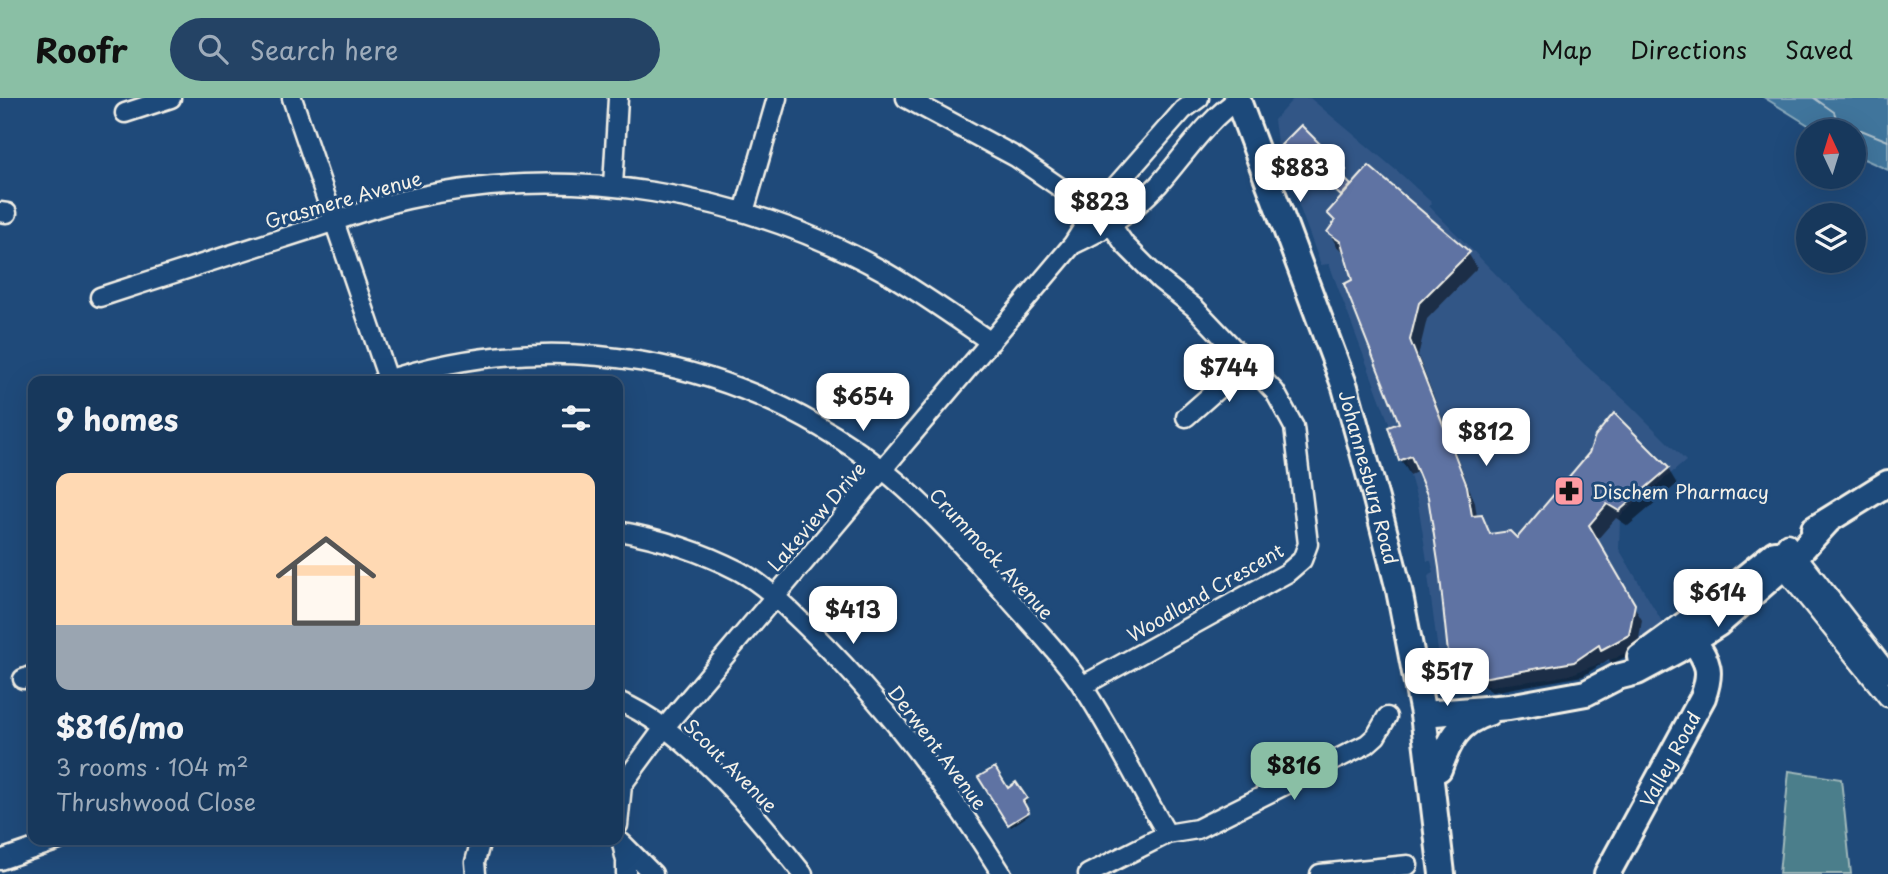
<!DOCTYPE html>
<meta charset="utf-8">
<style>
:root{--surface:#17385c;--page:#244365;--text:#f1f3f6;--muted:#9eacbb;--line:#365272;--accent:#8abfa5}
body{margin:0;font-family:"Playpen Sans",sans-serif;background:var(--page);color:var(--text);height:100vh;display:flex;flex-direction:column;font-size:26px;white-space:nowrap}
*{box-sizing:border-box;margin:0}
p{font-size:23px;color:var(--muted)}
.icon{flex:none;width:38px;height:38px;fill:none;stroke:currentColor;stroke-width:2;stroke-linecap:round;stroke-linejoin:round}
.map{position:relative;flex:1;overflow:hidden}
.sheet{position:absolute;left:28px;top:278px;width:595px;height:469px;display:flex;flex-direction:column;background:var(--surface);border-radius:14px;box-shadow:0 7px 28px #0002,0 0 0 2px var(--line)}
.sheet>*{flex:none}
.needle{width:46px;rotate:356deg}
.fabs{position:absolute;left:1796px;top:21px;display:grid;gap:14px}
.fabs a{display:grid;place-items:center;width:70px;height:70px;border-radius:50%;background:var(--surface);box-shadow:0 7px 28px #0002,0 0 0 2px var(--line);font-size:35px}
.price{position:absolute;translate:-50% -60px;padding:0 16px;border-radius:14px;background:#fff;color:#222;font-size:23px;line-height:46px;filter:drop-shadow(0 2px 4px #0008)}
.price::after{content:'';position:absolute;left:50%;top:42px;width:21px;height:16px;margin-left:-10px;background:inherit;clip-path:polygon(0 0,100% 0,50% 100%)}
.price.active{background:var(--accent);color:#111}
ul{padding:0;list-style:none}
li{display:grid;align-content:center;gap:14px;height:371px;padding:0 28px}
li span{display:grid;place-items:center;height:217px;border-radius:14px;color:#555}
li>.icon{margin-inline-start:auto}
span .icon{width:126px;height:126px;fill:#fffc;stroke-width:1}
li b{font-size:30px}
h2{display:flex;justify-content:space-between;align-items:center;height:84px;padding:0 28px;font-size:30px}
header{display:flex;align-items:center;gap:42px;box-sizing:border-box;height:98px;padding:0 35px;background:var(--accent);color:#111}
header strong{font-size:33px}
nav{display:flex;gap:38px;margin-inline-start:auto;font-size:24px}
.search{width:490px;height:63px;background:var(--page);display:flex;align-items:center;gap:18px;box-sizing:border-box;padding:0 24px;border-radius:38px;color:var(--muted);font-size:26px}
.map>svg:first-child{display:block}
.built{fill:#325686}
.green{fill:#4b7e8b;stroke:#a0b8ba;stroke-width:2}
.water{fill:#3f759c;stroke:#87a7ba;stroke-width:2}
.shadow{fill:#0007}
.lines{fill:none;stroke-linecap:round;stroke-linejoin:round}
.shore{stroke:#acbfca;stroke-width:2}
.building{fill:#5f73a3;stroke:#f4f1e8;stroke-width:2}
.street-casing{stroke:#f4f1e8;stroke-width:23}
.secondary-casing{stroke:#f4f1e8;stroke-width:30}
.street{stroke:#1f4a7a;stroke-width:18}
.secondary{stroke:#1f4a7a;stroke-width:24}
.labels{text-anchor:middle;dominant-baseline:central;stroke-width:6;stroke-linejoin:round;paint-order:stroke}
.street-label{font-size:19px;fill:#f4f1e8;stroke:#1f4a7a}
.poi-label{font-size:19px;fill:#f4f1e8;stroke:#1f4a7a;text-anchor:start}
</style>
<header>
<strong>Roofr</strong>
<div class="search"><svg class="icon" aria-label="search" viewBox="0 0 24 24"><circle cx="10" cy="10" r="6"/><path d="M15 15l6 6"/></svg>Search here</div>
<nav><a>Map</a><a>Directions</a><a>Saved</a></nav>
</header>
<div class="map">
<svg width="1888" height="776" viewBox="0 0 1888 776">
<rect width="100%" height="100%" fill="#1f4a7a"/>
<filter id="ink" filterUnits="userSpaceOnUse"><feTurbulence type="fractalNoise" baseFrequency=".0143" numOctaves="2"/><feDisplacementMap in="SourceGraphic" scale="14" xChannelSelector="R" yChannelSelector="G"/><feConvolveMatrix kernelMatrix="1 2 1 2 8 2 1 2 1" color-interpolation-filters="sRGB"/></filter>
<g filter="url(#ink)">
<path class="built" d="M1294,0H1310L1403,78L1432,105L1429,108L1583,265L1629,306L1686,363L1620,418L1619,451L1667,532L1616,560L1569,577L1548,581L1473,590L1439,561L1428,478L1434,475L1431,463H1427L1418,405L1405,361L1399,363L1388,329L1389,325L1329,166L1321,167L1278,51L1274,22Z"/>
<path class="green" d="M1789,673L1841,681L1851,776H1779Z"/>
<path class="water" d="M1765,0H1888V72L1853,56V33H1818Z"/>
<path class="shadow" d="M1285,50L1344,73L1346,76L1342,81L1351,91L1468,155L1477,170L1427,221L1418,258L1475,405L1477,419H1481L1491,438L1517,443L1590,356L1614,318L1668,371L1677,386L1628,428L1616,420L1596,443L1642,522L1637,553L1611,566L1609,561L1583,578L1492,594L1458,570L1449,554L1441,470L1430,399L1419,373L1410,377L1401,362V327L1346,155L1337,149L1329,134L1335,126L1329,115L1343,100L1333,90L1329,94Z
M981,680L1007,692L1016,687L1027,704L1023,707L1029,717L1011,729Z"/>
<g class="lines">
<path class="shore" d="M1814,0L1834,14L1841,33L1861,32L1888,43"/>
</g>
<path class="building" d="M1301,27L1346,72L1341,77L1351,87L1341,98L1330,88L1326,92L1281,47Z
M1369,68L1470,154L1419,205L1410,242L1467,388L1472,418L1482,417L1490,436L1510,433L1517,440L1589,355L1595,338L1614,315L1669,370L1619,413L1607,406L1589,427L1635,506L1629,537L1601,552L1599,547L1574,564L1482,580L1448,555L1439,470L1428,399L1411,358L1399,363L1388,329L1399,325L1344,186L1352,182L1341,144L1327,134L1335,123L1327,115Z
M995,669L1008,690L1016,684L1027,700L1023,703L1029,714L1008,727L978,679Z"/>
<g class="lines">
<g class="street-casing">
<path id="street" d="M292,0L389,284
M906,0L1016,59L1094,113L1112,128L1125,147L1160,182L1195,210L1275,294L1294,329L1308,446L1302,462L1287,475L1082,588
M125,15L171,0
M613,88L618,0
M0,114L7,115
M744,114L777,0
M1074,146C1110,129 1130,116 1158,87C1184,58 1207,21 1240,0
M100,199C167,177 234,156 302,134C337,123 372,109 408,101C568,65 742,94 885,174C921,195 956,220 991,244
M381,284C555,226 738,259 882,371C927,407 967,452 1005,496C1031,526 1061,556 1083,589C1114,636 1139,688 1167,736
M1186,319L1247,265
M618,433C658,440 702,454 739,473C767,488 789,512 812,534C886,607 947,688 1002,776
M1787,445L1888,575
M1776,461L1888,599
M23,581L33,577
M618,603C687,631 757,718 803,776
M618,727L622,687L664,630L1073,146L1094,113L1183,12L1199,0
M622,745L653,776
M622,745L626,763V776
M0,762L59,742
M476,776L475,764L481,742
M1088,776L1167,736L1197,731L1367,646L1376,638L1387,619
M1320,776L1408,767"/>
</g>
<g class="secondary-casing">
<g id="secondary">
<path id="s1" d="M1237,0L1345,289L1376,401L1399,492L1423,616L1442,776"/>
<path d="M1814,431L1888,385"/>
<path d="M1640,559L1710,508L1775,455"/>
<path d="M1423,616L1509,609L1586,595L1617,579L1637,574L1678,552L1718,526L1797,457L1827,424"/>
<path d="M1439,671C1449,643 1458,624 1488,615"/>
<path id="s2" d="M1607,776L1703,599C1712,573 1709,566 1694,543"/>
</g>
</g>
<use href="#street" class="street"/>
<use href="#secondary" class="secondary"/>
</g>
</g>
<defs>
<g id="pharmacy-square" transform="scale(1.575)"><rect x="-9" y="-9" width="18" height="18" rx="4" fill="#ff9aa2" stroke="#1f4a7a"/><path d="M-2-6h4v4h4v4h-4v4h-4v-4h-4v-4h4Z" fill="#111"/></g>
</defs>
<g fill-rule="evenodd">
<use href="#pharmacy-square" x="1569" y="393"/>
</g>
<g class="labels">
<g class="street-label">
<text transform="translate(343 101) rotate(-16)">Grasmere Avenue</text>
<text stroke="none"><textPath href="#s1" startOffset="402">Johannesburg Road</textPath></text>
<text transform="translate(816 418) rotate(-49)">Lakeview Drive</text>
<text transform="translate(992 455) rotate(47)">Crummock Avenue</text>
<text transform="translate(1205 494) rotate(-30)">Woodland Crescent</text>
<text transform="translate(938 649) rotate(53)">Derwent Avenue</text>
<text stroke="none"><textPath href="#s2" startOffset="131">Valley Road</textPath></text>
<text transform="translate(731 667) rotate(45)">Scout Avenue</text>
</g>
<g class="poi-label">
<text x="1592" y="393">Dischem Pharmacy</text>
</g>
</g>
</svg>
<div class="fabs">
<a><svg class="needle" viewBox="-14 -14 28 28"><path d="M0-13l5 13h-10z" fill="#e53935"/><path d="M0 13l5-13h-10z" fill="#9eacbb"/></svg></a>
<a><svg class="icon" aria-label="layers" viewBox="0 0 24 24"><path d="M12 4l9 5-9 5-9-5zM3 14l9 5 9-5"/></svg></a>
</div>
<b class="price" style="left:1300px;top:106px">$883</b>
<b class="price" style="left:1100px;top:140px">$823</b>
<b class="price" style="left:1229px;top:306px">$744</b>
<b class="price" style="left:863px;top:335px">$654</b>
<b class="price" style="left:1486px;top:370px">$812</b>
<b class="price" style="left:1718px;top:531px">$614</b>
<b class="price" style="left:853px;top:548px">$413</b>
<b class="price" style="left:1447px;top:610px">$517</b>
<b class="price active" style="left:1294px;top:704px">$816</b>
<section class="sheet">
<h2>9 homes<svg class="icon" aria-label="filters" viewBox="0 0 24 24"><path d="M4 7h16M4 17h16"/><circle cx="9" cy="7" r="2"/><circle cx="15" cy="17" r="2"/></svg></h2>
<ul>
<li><span style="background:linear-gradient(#ffd9b3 70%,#9aa5b1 0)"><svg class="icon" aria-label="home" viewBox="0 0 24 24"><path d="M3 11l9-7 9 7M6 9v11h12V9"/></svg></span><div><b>$816/mo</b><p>3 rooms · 104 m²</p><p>Thrushwood Close</p></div></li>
</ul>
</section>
</div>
